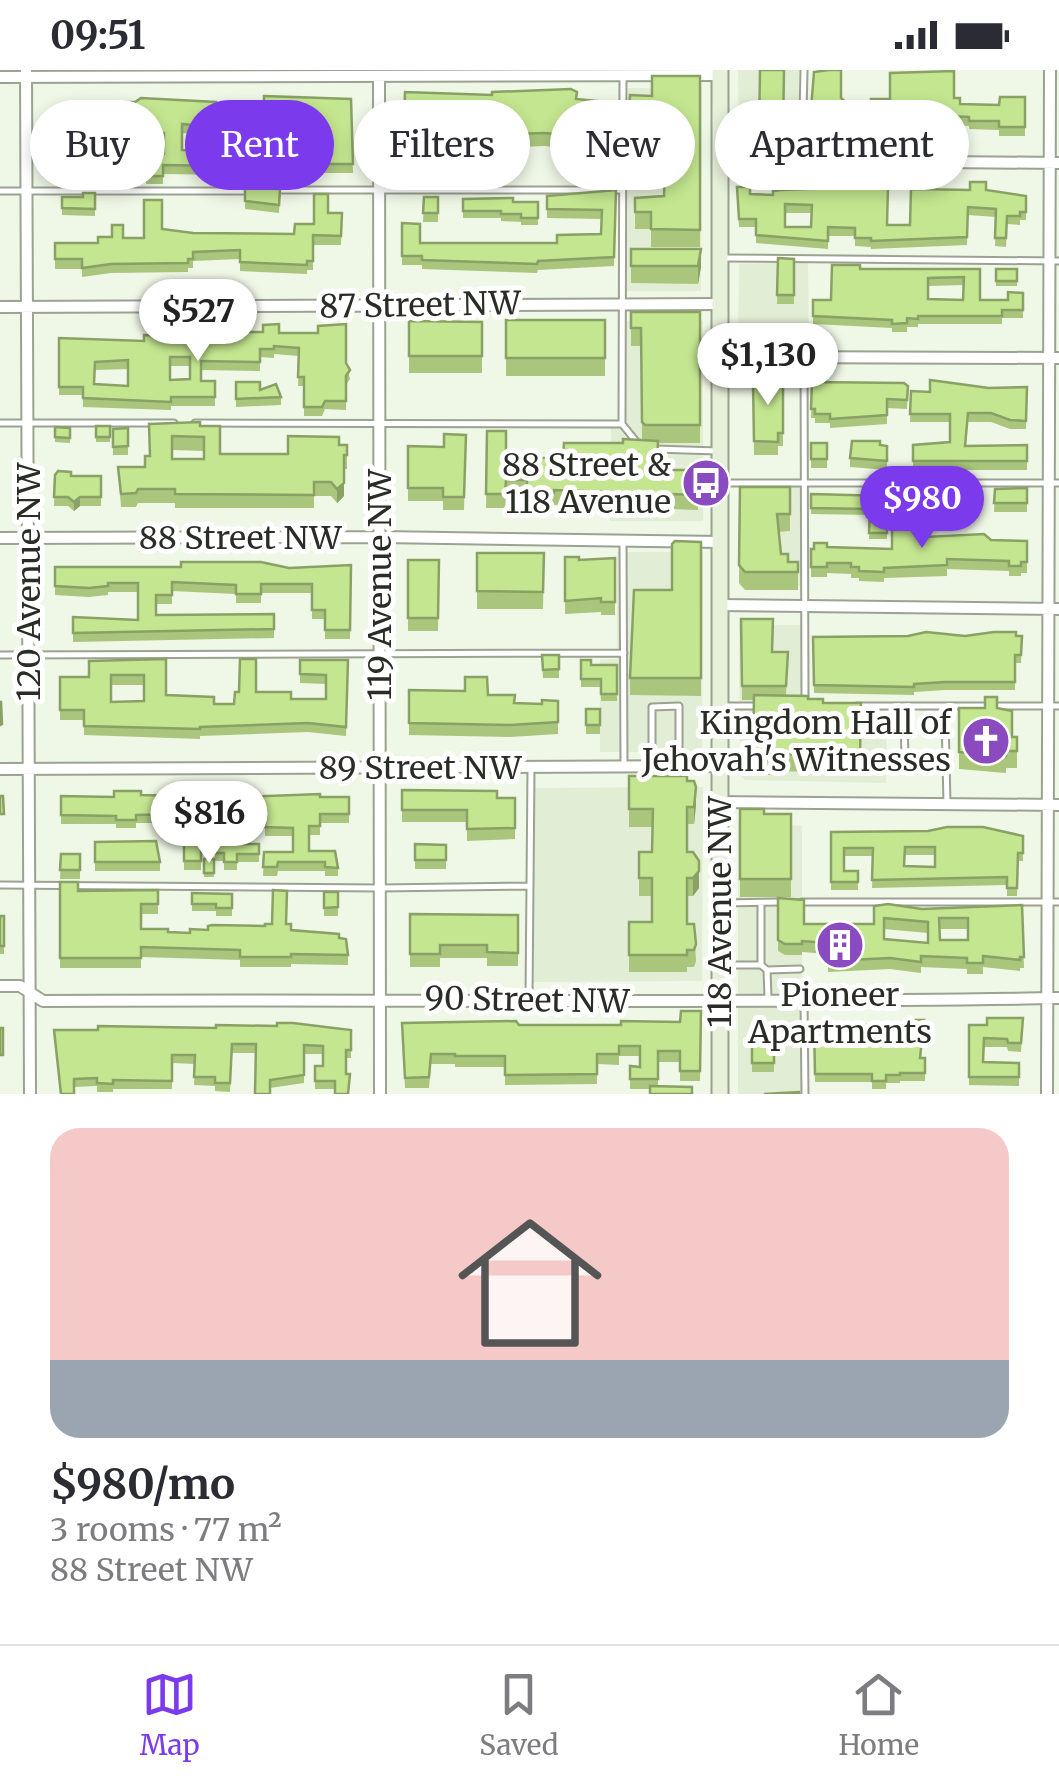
<!DOCTYPE html>
<meta charset="utf-8">
<style>
:root{--surface:#fff;--page:#f2f2f3;--text:#2b2b33;--muted:#7c7c81;--line:#e1e1e2;--accent:#7c3aed}
body{margin:0;font-family:Merriweather,serif;background:var(--page);color:var(--text);height:100vh;display:flex;flex-direction:column;font-size:38px;white-space:nowrap}
*{box-sizing:border-box;margin:0}
p{font-size:32px;color:var(--muted)}
.icon{flex:none;width:55px;height:55px;fill:none;stroke:currentColor;stroke-width:2;stroke-linecap:round;stroke-linejoin:round}
.map{position:relative;height:1024px;overflow:hidden}
.panel{display:flex;flex-direction:column;background:var(--surface);flex:1}
.panel>*{flex:none}
.top-card{position:absolute;left:30px;top:30px;width:1000px;height:90px;display:flex;gap:20px}
.price{position:absolute;translate:-50% -85px;padding:0 22px;border-radius:35px;background:#fff;color:#222;font-size:32px;line-height:65px;filter:drop-shadow(0 2px 5px #0008)}
.price::after{content:'';position:absolute;left:50%;top:60px;width:30px;height:22px;margin-left:-15px;background:inherit;clip-path:polygon(0 0,100% 0,50% 100%)}
.price.selected{background:var(--accent);color:#fff}
ul{padding:0;list-style:none}
li{display:grid;align-content:center;gap:20px;height:530px;padding:0 50px}
li span{display:grid;place-items:center;height:310px;border-radius:30px;color:#555}
li>.icon{margin-inline-start:auto}
span .icon{width:180px;height:180px;fill:#fffc;stroke-width:1}
li b{font-size:42px}
.pill{padding:0 35px;border-radius:45px;background:var(--surface);box-shadow:0 5px 15px #0003;font-size:35px;line-height:90px}
.pill.selected{background:var(--accent);color:#fff}
.status{display:flex;justify-content:space-between;align-items:center;height:70px;padding:0 50px;background:var(--surface);direction:ltr}
.status svg{height:28px;fill:currentColor}
.dock{display:flex;justify-content:space-around;align-items:center;height:140px;border-top:2px solid var(--line);background:var(--surface);font-size:28px;color:var(--muted)}
.dock a{display:grid;justify-items:center;gap:5px}
.dock .selected{color:var(--accent)}
.map>svg:first-child{display:block}
.built{fill:#e2edd5}
.lines{fill:none;stroke-linecap:round;stroke-linejoin:round}
.service-casing{stroke:#9ba292;stroke-width:9}
.minor-casing{stroke:#9ba292;stroke-width:14}
.secondary-casing{stroke:#9ba292;stroke-width:19}
.service{stroke:#fff;stroke-width:5}
.minor{stroke:#fff;stroke-width:10}
.secondary{stroke:#e7f0d9;stroke-width:15}
.wall{fill:#a9c67c;fill-rule:evenodd}
.shaded-wall{fill:#89a165}
.building{fill:#c4e690;stroke:#89a165;stroke-width:2.5;fill-rule:evenodd}
.labels{text-anchor:middle;dominant-baseline:central;stroke-width:10;stroke-linejoin:round;paint-order:stroke}
.street-label{font-size:32px;fill:#2a2d26;stroke:#fff}
.poi-label{font-size:32px;fill:#2a2d26;stroke:#fff;text-anchor:end}
</style>
<div class="status"><b>09:51</b><svg viewBox="0 0 49 12"><path d="M0 12V9h3v3zM5 12V6h3v6zM10 12V3h3v9zM15 12V0h3v12zM26 1h20v11H26zM47 4h2v5h-2z"/></svg></div>
<div class="map">
<svg width="1059" height="1024" viewBox="0 0 1059 1024">
<rect width="100%" height="100%" fill="#eff7e6"/>
<path class="built" d="M738,0H799V70L739,69Z
M628,18L702,19L701,221H627Z
M808,192L809,266H738L739,194Z
M618,251H703V451H610L611,358H618Z
M739,415H800L801,516H740Z
M617,482H703L702,682H600V590L617,589Z
M739,555H802L801,640H887L886,713L745,710L740,705Z
M703,717L702,911L534,912V718Z
M738,752L802,756V1024H738Z"/>
<g class="lines">
<g class="service-casing">
<path id="service" d="M802,88L804,0
M275,120H622
M0,121H249
M723,188L1059,191
M804,289L805,633
M0,353H174
M195,353L622,354L623,7
M622,354L639,375
M654,379L718,381
M723,413H1059
M623,472L624,696
M0,585L624,583
M722,636H756
M857,636H1059
M945,646L947,734
M904,647L905,691H946
M652,694V637L679,636V696
M0,815L380,818L529,816
M802,832H1059
M722,833L781,832
M723,895H761V834
M761,895L767,900L768,928
M767,900L800,899
M529,928L531,699
M804,931L805,1024"/>
</g>
<g class="minor-casing">
<path id="minor" d="M26,0L30,1024
M0,7L720,5
M379,7L380,1024
M720,90L1059,93
M0,237L720,234
M720,287L1059,288
M0,468L380,467L720,472
M719,535L1059,539
M0,699L719,696
M719,732L1059,735
M0,916H20L43,931C382,929 720,934 1059,928
M1047,1024L1050,0"/>
</g>
<g class="secondary-casing">
<path id="secondary" d="M720,0V1024"/>
</g>
<use href="#service" class="service"/>
<use href="#minor" class="minor"/>
<use href="#secondary" class="secondary"/>
</g>
<path class="wall" d="M760,0H784L783,75H759Z
M700,6V177H651V159H635V128L664,126L665,117H650L649,95H645L646,60L629,59V29L652,26Z
M405,22L617,33V72L604,73V65H581V73H576V80L545,76L468,79V63H443L442,60L420,57L414,62V68H404Z
M1025,27V66H999V60L969,59V56L899,53L898,80H889V56L866,55V60L857,62L810,60V51L841,28L849,35H999Z
M351,29L353,103H279L280,69L250,68V61H239V33L264,34Z
M63,36L219,58V67L182,63V80L230,82V105L163,104V114H146V84H164V72L156,69H63Z
M101,87H112V106H101Z
M245,118L280,119L279,143L245,139Z
M616,120L614,196L538,200L537,203L422,199V195H402V153L420,173H557L601,164L602,149L547,148V126Z
M986,120L1026,126V150H1020V155L1007,154L1006,177L995,176L996,147L968,145L967,175L871,179V177L855,176V166H828V179L756,173V157H739L737,125H773L888,155H910ZM785,143H811V157H785Z
M95,123V146L62,145V127H83Z
M424,127H438V152H423Z
M463,129L538,132V155H521V152L501,151V148H463Z
M328,143H342L341,175H313V200H307V204L240,201V189L193,191V198H188V202L111,203L82,207V199H55V173H98L123,168H144L162,159L193,163L294,164L314,154Z
M631,179L701,197L698,214L631,213Z
M778,188L794,189V234H777Z
M860,199H980V230H1008L1023,223V248H1002V254H918V257H907V262H892V258L813,254V230H831ZM964,215L963,230L928,229V216Z
M996,199H1017V216H996Z
M631,242H700V373H658L657,400L685,407H698V440L554,435V438L527,437V425H506L505,438H486L487,361L506,388H563L642,370L641,276H631Z
M506,250H605V306H506Z
M409,251L482,252V303H409Z
M279,263L346,293L350,309L346,315V340L325,339L322,346H304V316H298L299,286L274,284V288L260,287V301L201,300V311H215V336H171V340L83,337V325H59V268L144,271L170,269L214,270ZM170,296H190V309L170,310ZM128,299V316L94,314L95,300Z
M783,304V376H778V385H754L753,312H762Z
M236,312L281,327V335L236,337Z
M812,312L908,316L907,339L887,338V354L830,358V353H815V348H811Z
M1027,317L1026,359H1010L991,352H968L966,376L1027,375V400H913V375L950,372V352H910L911,321L930,322Z
M149,354L200,356L220,384H288L339,375H347V399H344V426L337,433L331,426H314V438H175V433H138L136,437H121L118,397H145L150,386ZM172,380L204,381V389H172Z
M96,356H110V372H96Z
M55,357L70,358V373L55,372Z
M128,358V385H113V359Z
M466,365L464,440H443V431H408V376L444,377Z
M811,373H827V398H811Z
M880,375L887,376V400L850,397V388Z
M55,405L101,406V436H80L74,441L68,436H54Z
M740,417H790V461L779,462L781,484L788,492H798V520H745L739,513Z
M1027,418V442H994L995,419Z
M962,420V439L934,440V421Z
M811,424L887,426V469H869L870,445L811,444Z
M925,467L1027,471V503H1021V506H1009V501L947,499V506L884,508V512L859,511V508H851V504L827,503V507H811V479L827,477L892,479Z
M701,472V626L630,625V608L672,520Z
M477,483H544L543,539H477Z
M565,487L579,490L615,488V545H601V542L565,544Z
M408,490H439L438,561H408Z
M351,495L350,569H325V549H312V523H261V533H236V524L172,521V534H156V545L274,544V568L73,572V547L138,550V522H108V525L89,527L55,525V497L289,498Z
M741,549L773,582H788L786,625L823,633H861L860,704L781,701V705H753L754,630H742Z
M1022,566L1021,593H1015V620H945L914,622V625L814,623L813,567Z
M542,585H559V608H543Z
M166,589V625L214,634H234L256,622L291,629H326V614L300,613V590H348L346,666L308,662L200,666V669L84,665V650H60V607H89ZM111,615H144V631L111,632Z
M581,590L591,595H617V631H601V617H581Z
M409,620L488,625L514,633L542,634L558,631V664L510,667L409,665Z
M959,638H997L1012,667H1017V698H1006V703L959,699Z
M586,639H600V664H586Z
M629,706L687,711L696,735L694,754H687V782L699,791V818L693,826H687V854H694L696,891L694,897H687V902H629V852H652V826H639V782H652L653,757H629Z
M402,720L515,728V769L467,771V752H402Z
M141,725L349,727V753H320V765H309V781L338,798V806H325V801H278L277,806H263L264,782H293V766H265V758L224,757V754L176,756V753H136V758H116V754H61V726L114,727Z
M740,739L764,744H791V827H740Z
M831,762L1023,766V791H1018L1017,826H1007V815L872,818L873,786H844V801H858V820H831ZM905,785H935V797L905,796Z
M95,772L160,792V801H95Z
M184,773H201V800H184Z
M215,774H259V792H237V800H224V791H215Z
M415,774L446,775V799H415Z
M61,784H80V809H60Z
M204,789H214V807H204Z
M60,812L78,821L158,820V844H141V859L190,863L208,860L286,854L291,860L339,868L348,874V895L291,894V897H240V890L141,887V898H60Z
M324,822H338V846H324Z
M192,823L232,824V846H216V841H192Z
M778,828L804,854H874V836L922,839L1022,835L1024,898H1020V901L983,897V904H967V899L921,897V903L890,899L828,902V884L802,882V885H785L778,881ZM884,859L928,863V873L884,869ZM939,859H968V870H940Z
M410,844L518,845V896H487V888H440V897H410Z
M0,846H4V884H0Z
M701,941L700,1011H680V992H658V1017L650,1019H630V996L640,997V986H619V995L597,994V1014L505,1015V997H455V994H431L429,1018H405L402,953L621,955L680,952Z
M1023,948L1021,982L1008,981L1007,977H984V992L1019,993V1016L969,1015V955H987Z
M909,954L924,959L921,988H925V1011H900V1013H886V1019H872V1012H815L814,955Z
M54,960H351V988H346L335,1019H315V996H323V984H304V1013L270,1018L256,983H232L230,1022L215,1021V1016L194,1015L195,994L172,993V1019H113V1022H97V1016L74,1017L61,1024Z
M752,964H774V1002H752Z"/>
<path class="shaded-wall" d="M420,44V57L414,62V48Z
M701,179V197L698,214V196Z
M344,413V426L337,433V419Z
M80,427V436L74,441V432Z
M696,717V735L694,754V737Z
M699,801V818L693,826V808Z"/>
<path class="building" d="M760,0H784L783,62H759Z
M829,0H841V28L849,35H871V29H890V3L954,1V28H960V34L999,35L1000,27H1025V57H999V51H969V47L899,44L898,71H889V47L866,46V51L857,53L810,51L814,2Z
M652,6H700V160L651,159V142H635V128L664,126L665,99H650L649,78H645L646,42H629L630,25L652,26Z
M571,19L577,22L576,29L617,33V58L604,59V51H581V59H576V66L545,63L468,65L469,49H443L442,46L420,44L414,48V54H404L405,22L492,25V22Z
M264,26L351,29L353,94H279L280,60H250V53L239,52V33L264,34Z
M141,28L216,32L219,58L182,54V80L230,82V96L163,95V106H146V84H164V63L156,60H63V36L94,37V32H135Z
M101,87H112V101H101Z
M970,112H986V120L1026,126V142H1020V146H1007L1006,168H995L996,139L968,137L967,167L871,171V168H855V158L828,157V171L756,165V149H739L737,117H750V124L773,125V121L781,120L888,116L887,155H910L911,119L970,120ZM785,134L812,135L811,157H785Z
M245,118L280,119L279,135L245,131Z
M616,120L614,187L538,191L537,194L422,190V186H402V153L420,154V173H557V165L601,164L602,140L547,139V126Z
M83,123H95V139L62,138V127H83Z
M314,124H328V143H342L341,166L313,165V191H307V195L240,192V180L193,182V189H188V193L111,194L82,198V189H55V173H98V167H112V155H123V168H144V130H162V159L193,163L294,164L295,154H314Z
M424,127H438V143H423Z
M513,128V132H538V148H521V144H501V141H463V129Z
M631,179H701L698,196H631Z
M778,188L794,189V225H777Z
M832,195H860V199H980V230H1008V222L1023,223V240H1002V246H918V249L907,248V253L892,254V250L813,246V230H831ZM964,207L963,230L928,229V208Z
M996,199H1017V211H996Z
M631,242H700V355H645L642,352L641,258H631Z
M506,250H605V288H506Z
M409,251L482,252V286H409Z
M279,254V263H318V256L346,254V293L350,300L346,306V331H325L322,337H304V307H298L299,278L274,276V279H260V292L201,291V311H215V327H171V332L83,328V317H59V268L144,271V265L167,266L170,269L214,270V267H234V262H263V255ZM170,287H190V309L170,310ZM128,290V316L94,314L95,292Z
M762,304H783V363H778V372L754,371L753,312H762Z
M930,310L989,318L1027,317L1026,351L1010,350L991,343H968L965,376L1027,375V391H913V375L950,372V344H910L911,321L930,322Z
M236,312H260V320L276,314L281,327L236,329Z
M812,312L904,313L908,316L907,330L887,329V345L830,349V344H815V339H811Z
M200,352V356H220V384H288V366L339,367V375H347V385H344V413L337,419L331,412H314V425L175,424V419H138L136,423L121,424L118,397H145V386H150L149,354ZM172,366L204,367V389H172Z
M96,356H110V367H96Z
M55,357L70,358V368L55,367Z
M128,358V376L113,377V359Z
M487,361H506V388H563L564,373H623V369L658,371L657,400H685V407H698V425L554,420V423H527V410H506L505,424H486Z
M444,364L466,365L464,427H443V418H408V376L444,377Z
M852,371H880V375L887,376V391L850,388Z
M811,373H827V389H811Z
M58,401L71,402V406H101V427H80L74,432L68,427H54L55,405Z
M740,417H790V444H777L781,484H788V492H798V502H745L739,495Z
M1027,418V433H994L995,419Z
M962,420V434L934,436V421Z
M811,424L887,426V463H869L870,439L811,438Z
M892,457L925,458V467L984,464L991,470L1027,471V492H1021V496H1009V491L947,489V495L884,498V502L859,501V497H851V493H827V497H811V479H814V473H827V477L892,479Z
M675,471L701,472V608H630L634,520H672V474Z
M477,483H544L543,522L477,521Z
M565,487H579V490L615,488V532H601V528L565,531Z
M408,490H439L438,548H408Z
M181,492H261L289,498L351,495L350,560H325V540H312V514H261V524H236V515L172,512V525H156V545L274,544V559L73,563V547L138,550V513H108V516L89,518L55,516V497H181Z
M741,549H773L772,582H788L786,616H742Z
M926,562L965,566L994,562H1016V566H1022L1021,585H1015V612H945L914,614V617L814,615L813,567L908,566Z
M542,585H559V599L543,600Z
M166,589V625L214,627V634H234L235,622H239L240,589H256V622H291V629H326V605L300,604V590H348L346,657L308,653L200,657V659L84,656V640H60V607H89V591ZM111,605H144V631L111,632Z
M581,590H591V595H617V624H601V609H581Z
M465,607H487L488,625H515L514,633L542,634V630L558,631V652L510,655L409,653V620L465,621Z
M754,625L808,626V629H823V633H861L860,686L781,684V687H753Z
M985,627H997V638L1012,641V667H1017V681H1006V686L959,682V638H985Z
M0,632H1L2,654L0,655Z
M586,639H600V655H586Z
M629,706H687V711H694L696,717L694,737H687V782H693L699,791V801L693,808H687V854H694L696,874L694,880H687V885H629V852H652V808H639V782H652L653,739H629Z
M402,720L497,721V728H515V758L467,759V740H402Z
M114,721H141V725L244,727L320,724V727H349V744H320V756H309V781H335L338,798L325,797V792H278L277,797H263L264,782H293V758L265,757V749L224,748V745L176,748V744L136,745V750H116V746L61,745V726L114,727Z
M0,726H3L4,744H0Z
M740,739H764V744H791V809H740Z
M947,757H983L1023,766V783H1018L1017,818H1007V807L872,810L873,778H844V801H858V812H831V762L928,761ZM905,777H935V797L904,796Z
M156,771L160,792H95V772Z
M184,773H201V791H184Z
M215,774H259V784H237V792H224V783H215Z
M415,774L446,775V790H415Z
M61,784H80V800H60Z
M204,789H214V803H204Z
M60,812H78V821L158,820V834H141V859H168V862L190,863V859L208,860V856L212,855L265,856V854H272L273,820L287,821L286,854H291V860L339,864V868L346,869L348,885L291,884V887H240V880L141,877V888H60Z
M324,822H338V837L324,838Z
M192,823L232,824V838H216V834H192Z
M778,828L804,830V854H874V836L888,834L922,839L1022,835L1024,887H1020V890L983,886V893H967V888L921,886V892L890,888L828,891V873L802,871V874H785L778,870ZM884,848L928,852V873L884,869ZM939,848H968V870H940Z
M410,844L518,845V883L487,882V875H440V884H410Z
M0,846H4V876H0Z
M681,941H701L700,1001H680V981H658V1009H630V996L640,997V976H619V984H597V1004L505,1005V986H455V984H431L429,1007L405,1008L402,953L516,951L519,955H621V951L680,952Z
M987,948H1023L1021,973H1008L1007,969L984,968L983,992L1019,993V1007H969V955H987Z
M909,950H924L920,988H925V1003H900V1005H886V1011H872V1004H815L814,955L909,954Z
M277,953H293L351,960V980H346V1004H350L348,1024H335V1011H315V996H323V976L304,975V1005L270,1010V1024H255L256,974H232L230,1013H215V1007H194L195,985H172V1011L113,1010V1014L97,1013V1008L74,1009V1024H61L54,960H98V956L216,958V955L277,956Z
M0,958H3V985H0Z
M752,964H774V993H752Z
M650,1016L692,1017V1024H650Z
M799,1022V1024H764Z"/>
<defs>
<g id="bus-disc" transform="scale(2.5)"><circle r="9.5" fill="#8b4bc0" stroke="#fff"/><path d="M-5-6H5V4H4V6H2V4H-2V6H-4V4H-5ZM-3.5-4V0h7V-4ZM-3.5 1.2v1.5H-2V1.2ZM2 1.2v1.5H3.5V1.2Z" fill="#fff"/></g>
<g id="church-disc" transform="scale(2.5)"><circle r="9.5" fill="#8b4bc0" stroke="#fff"/><path d="M-1.2-6h2.4v3.5h3.3v2.4h-3.3V6h-2.4V-.1h-3.3v-2.4h3.3Z" fill="#fff"/></g>
<g id="building-disc" transform="scale(2.5)"><circle r="9.5" fill="#8b4bc0" stroke="#fff"/><path d="M-4-6H4V6H1V3H-1V6H-4ZM-2.5-4.3h1.7v1.8h-1.7ZM.8-4.3h1.7v1.8H.8ZM-2.5-1h1.7V.8h-1.7ZM.8-1h1.7V.8H.8Z" fill="#fff"/></g>
</defs>
<g fill-rule="evenodd">
<use href="#bus-disc" x="706" y="413"/>
<use href="#church-disc" x="986" y="671"/>
<use href="#building-disc" x="840" y="875"/>
</g>
<g class="labels">
<g class="street-label">
<text transform="translate(420 235) rotate(-1)">87 Street NW</text>
<text x="240" y="468">88 Street NW</text>
<text transform="translate(29 512) rotate(-90)">120 Avenue NW</text>
<text transform="translate(380 515) rotate(-90)">119 Avenue NW</text>
<text x="420" y="698">89 Street NW</text>
<text transform="translate(720 842) rotate(-90)">118 Avenue NW</text>
<text transform="translate(527 930) rotate(1)">90 Street NW</text>
</g>
<g class="poi-label">
<text x="671" y="395">88 Street &amp;<tspan x="671" dy="37">118 Avenue</tspan></text>
<text x="951" y="653">Kingdom Hall of<tspan x="951" dy="37">Jehovah's Witnesses</tspan></text>
<text x="840" y="925" text-anchor="middle">Pioneer<tspan x="840" dy="37">Apartments</tspan></text>
</g>
</g>
</svg>
<b class="price" style="left:198px;top:294px">$527</b>
<b class="price" style="left:768px;top:338px">$1,130</b>
<b class="price selected" style="left:922px;top:481px">$980</b>
<b class="price" style="left:209px;top:796px">$816</b>
<div class="top-card">
<a class="pill">Buy</a>
<a class="pill selected">Rent</a>
<a class="pill">Filters</a>
<a class="pill">New</a>
<a class="pill">Apartment</a>
</div>
</div>
<section class="panel">
<ul>
<li><span style="background:linear-gradient(#f6c9c9 75%,#9aa5b1 0)"><svg class="icon" aria-label="home" viewBox="0 0 24 24"><path d="M3 11l9-7 9 7M6 9v11h12V9"/></svg></span><div><b>$980/mo</b><p>3 rooms · 77 m²</p><p>88 Street NW</p></div></li>
</ul>
</section>
<nav class="dock">
<a class="selected"><svg class="icon" aria-label="map" viewBox="0 0 24 24"><path d="M3 6l6-2 6 2 6-2v14l-6 2-6-2-6 2zM9 4v14M15 6v14"/></svg>Map</a>
<a><svg class="icon" aria-label="saved" viewBox="0 0 24 24"><path d="M7 4h10v16l-5-4-5 4z"/></svg>Saved</a>
<a><svg class="icon" aria-label="home" viewBox="0 0 24 24"><path d="M3 11l9-7 9 7M6 9v11h12V9"/></svg>Home</a>
</nav>
